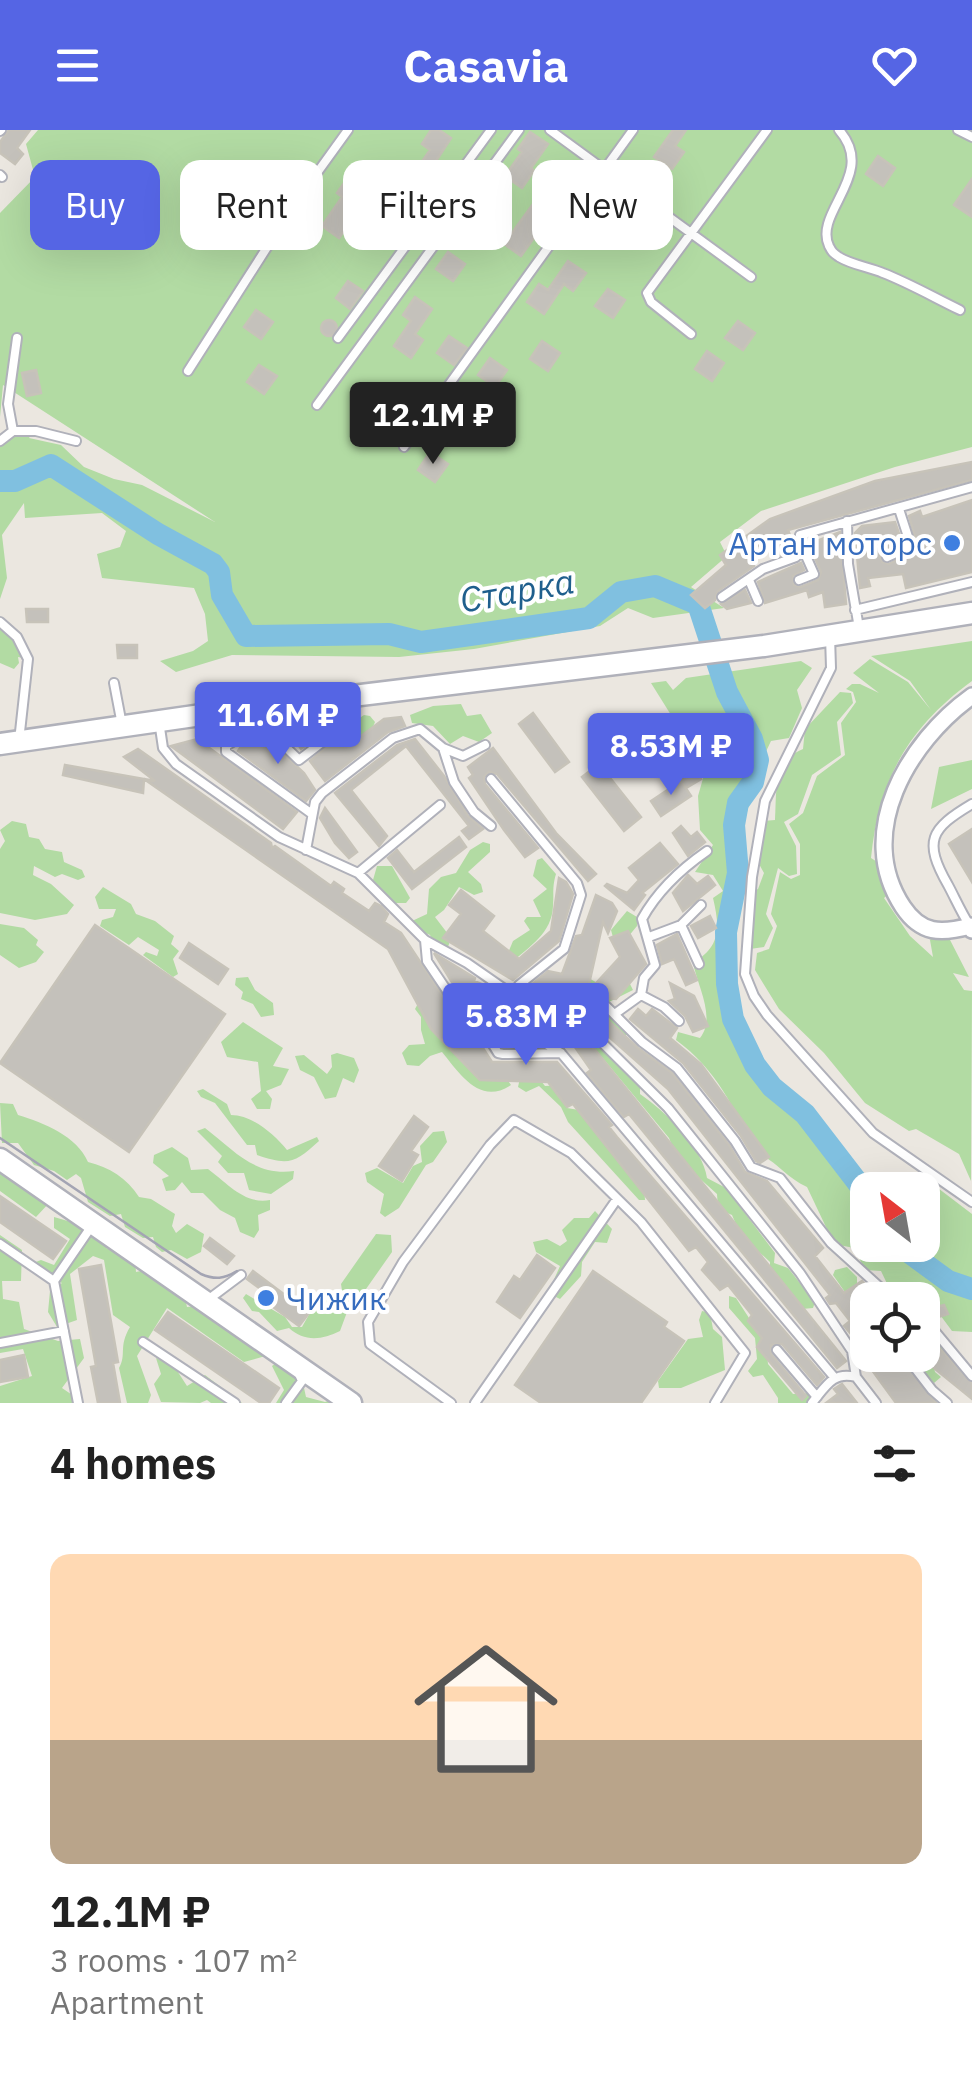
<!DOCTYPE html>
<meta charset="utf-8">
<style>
:root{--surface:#fff;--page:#f6f6f6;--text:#222;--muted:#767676;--accent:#5565e4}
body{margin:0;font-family:"IBM Plex Sans",sans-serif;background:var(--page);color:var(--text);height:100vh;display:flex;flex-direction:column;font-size:38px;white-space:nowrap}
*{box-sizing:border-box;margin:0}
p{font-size:32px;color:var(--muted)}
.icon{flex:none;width:55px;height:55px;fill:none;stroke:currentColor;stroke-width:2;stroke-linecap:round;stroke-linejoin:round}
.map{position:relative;height:1273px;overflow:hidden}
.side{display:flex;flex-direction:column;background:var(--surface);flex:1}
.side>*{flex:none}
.guide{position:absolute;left:30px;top:30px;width:912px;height:90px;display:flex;gap:20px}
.needle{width:65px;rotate:329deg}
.fabs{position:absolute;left:850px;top:1042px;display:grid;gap:20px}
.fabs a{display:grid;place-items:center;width:90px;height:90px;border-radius:20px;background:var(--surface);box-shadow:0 10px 40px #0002;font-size:50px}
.price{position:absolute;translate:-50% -85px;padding:0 22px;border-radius:10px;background:var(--accent);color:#fff;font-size:32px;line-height:65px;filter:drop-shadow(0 2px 5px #0008)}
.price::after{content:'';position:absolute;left:50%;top:60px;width:30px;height:22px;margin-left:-15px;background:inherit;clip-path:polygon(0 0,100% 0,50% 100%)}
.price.selected{background:#222;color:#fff}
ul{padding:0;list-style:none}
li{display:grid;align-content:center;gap:20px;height:530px;padding:0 50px}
li span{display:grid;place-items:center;height:310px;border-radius:20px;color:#555}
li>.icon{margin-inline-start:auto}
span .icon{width:180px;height:180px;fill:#fffc;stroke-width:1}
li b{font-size:42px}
h2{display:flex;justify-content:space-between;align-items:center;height:120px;padding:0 50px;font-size:42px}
.tag{padding:0 35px;border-radius:20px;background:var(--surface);box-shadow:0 10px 40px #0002;font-size:35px;line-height:90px}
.tag.selected{background:var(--accent);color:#fff}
header{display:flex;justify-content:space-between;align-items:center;height:130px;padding:0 50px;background:var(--accent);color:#fff;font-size:45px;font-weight:700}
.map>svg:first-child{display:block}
.green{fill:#b2dba3}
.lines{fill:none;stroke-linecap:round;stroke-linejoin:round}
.river{stroke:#80c0e0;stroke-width:22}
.building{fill:#c4c1bb;stroke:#c7c3b9;stroke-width:2.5}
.lane-casing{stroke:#b0b1ba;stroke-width:12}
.street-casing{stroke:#b0b1ba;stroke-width:20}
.secondary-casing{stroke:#b0b1ba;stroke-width:25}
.lane{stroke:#fff;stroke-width:8}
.street{stroke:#fff;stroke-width:15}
.secondary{stroke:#fff;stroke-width:20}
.tram{stroke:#a3a4b3;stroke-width:2.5}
.shop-dot{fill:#3f7fe0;stroke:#fff;stroke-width:4}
.labels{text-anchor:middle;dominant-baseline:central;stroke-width:8;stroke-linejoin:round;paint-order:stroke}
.shop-label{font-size:32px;fill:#366cbe;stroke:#fff;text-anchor:end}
.water-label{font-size:35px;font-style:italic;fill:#1f5f8d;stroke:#fff}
</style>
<header><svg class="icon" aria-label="menu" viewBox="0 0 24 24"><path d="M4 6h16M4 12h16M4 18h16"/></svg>Casavia<svg class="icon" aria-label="heart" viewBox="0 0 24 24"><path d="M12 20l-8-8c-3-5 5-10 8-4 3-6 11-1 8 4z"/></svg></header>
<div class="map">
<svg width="972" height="1273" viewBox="0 0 972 1273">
<rect width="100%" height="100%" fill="#ebe7e0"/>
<path class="green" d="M38,0H972V317L895,337L761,381L720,412L727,426L691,457L724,478L653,488L628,478L600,496L474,519L399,527L232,525L176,542L160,531L193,521L208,511L205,484L194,458L102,448L97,424L120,417L126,401L102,383L25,388L24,373L2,405L7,448L0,469V312L13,305L33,302L29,308L61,315L84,337L114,349L142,355L215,392L3,255L0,287V83L35,47L26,14Z
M0,494L16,508L23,528L18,527L19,533L14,539L0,533Z
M972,511V551C908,598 879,649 871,728L882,735L891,762L884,768L910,806L933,827L930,810L937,800L948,806L969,847L953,843L964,860L972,861L971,1051L959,1024L916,999L909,1001L865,973L824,923L779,879L755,840L757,823L769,819L777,796L771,784L780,742L791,749L800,745V714L789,694L803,683L817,646L845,625L841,593L856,572L853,562L846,559L852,554H860L879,563L853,543L870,529L908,552L931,580L910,551L871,526Z
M801,531L812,538L797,560L802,578L789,608L771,611L762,630L743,696L727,776L736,874L768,947L826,995L872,1060H868V1115H922L926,1049L972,1084V1202L952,1201L929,1170L891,1162L881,1141L865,1140L854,1118L834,1114L807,1057C785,1047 777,1031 755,1022C734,978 717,940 676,910L678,902L700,908C716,888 698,857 693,833C721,816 720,798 713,768L723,761L713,745L695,742L713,715L700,700L698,666L704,645L681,601L651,553L666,551L673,560L686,548Z
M840,562L851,563L853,573L837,592L841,625L812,645L798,684L784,692L796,716L797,744L789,746L778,738L766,784L773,798L764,817L750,819L743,805L754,799L745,782L748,764L758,759L764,743L754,725L763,691L775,690C777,662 772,632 803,619L805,599Z
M461,574L467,586L481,584L492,603L479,612L463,606L450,614L433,596L412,593L410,585L433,576Z
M364,585L370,586L375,592L369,606L347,609L341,602L343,590L355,591Z
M972,630V659L931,679L939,637Z
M12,691L26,694L29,707L39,709L45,719L62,722L64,732L82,740L85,747L78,750L62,744L55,747L34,736L33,745L51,754L74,775L67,784L35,790L0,783V719L5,711L0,700Z
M483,712L490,714V722L468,742L481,754L483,762L474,765L459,757L444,780L435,787L451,808L448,817L437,819L430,805L419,800L412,791L427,784L429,759L441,747L456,743L470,720Z
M542,728L556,744C552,757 554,763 553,776C552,803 530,816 511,833L505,830L513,811L530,800L524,791L527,787H541L533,770L547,759L533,746L537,730Z
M377,736H392L410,768L406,773H395L373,750Z
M103,757L131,774L136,784L155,791L174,806L171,814L179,821L173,829L178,844L173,847L143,825L146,822L157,826L159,820L138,807L129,815L100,796L102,790L113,787L116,779H99L95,767Z
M627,781L637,787V796L623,813L614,811L611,800Z
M0,794L24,798L38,810L36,815L44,822L36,832L19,838L0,825Z
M248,847L255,860L273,873L274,885L261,887L253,874L241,869L243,862L235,855L236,848Z
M587,847L606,858L627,848L633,860L607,873L603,881L616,887L628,904L621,907L614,897L590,886L580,894L574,888L579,871L555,866L557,855Z
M421,868L506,948L511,955C480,976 460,944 442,922L430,926L419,936L407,935L402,923L409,915L425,914L421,900V887L415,879Z
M243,892L283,918L273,936L289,939L281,955L266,961L272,969L270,979H257L251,969L261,961L258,932L227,927L221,912Z
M595,908C607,926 624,938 640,954V964C665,981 703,1018 707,1048L726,1058L775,1123L774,1133L788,1138L815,1172L813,1178L802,1179L770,1141V1132L740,1104L732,1085L718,1079L717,1064L677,1028L669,1008L587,909Z
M337,923L354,928L359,940L354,953L343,948L336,967L325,969L314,947L300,940L295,926L304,925L327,944L332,937L331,925Z
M534,942L545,956L566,955L567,978L585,981L644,1056L645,1070H639L568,992L561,977L539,956L526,962L518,957L520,948Z
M203,959L227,974L231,985C252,985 274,1004 287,1020L317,1007L319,1011C295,1033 289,1036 257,1025L255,1015H247L215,973L201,967L197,961Z
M0,973L13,974L18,985C44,993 77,1006 88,1032C109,1037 127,1048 139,1067L151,1069L175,1084L172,1096L176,1103L187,1094L204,1104L201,1122L187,1129L171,1120L162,1122L156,1117L153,1107L143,1108L125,1097L121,1084L110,1086L88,1072L81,1048L76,1044L67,1050L54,1041L34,1035L18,1013H2Z
M205,998C235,1021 254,1046 294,1041L293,1049L271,1064L249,1060L244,1043H228L218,1032L222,1026L197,1001Z
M444,1001L447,1012L433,1032L426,1035L399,1078L385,1087L380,1083L384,1064L367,1052L365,1043L377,1038L403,1053L413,1036L422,1032L420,1016L433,1002Z
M172,1017L188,1028L191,1040L208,1039C227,1053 245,1075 270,1070V1080L258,1085L259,1100L254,1108L240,1102L235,1088L220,1080L203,1063H191L182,1052L175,1060L166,1061L162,1049L169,1046L153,1033L154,1025Z
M0,1027L50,1072L36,1087L0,1061Z
M595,1081L612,1099L607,1113L595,1112L582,1132L581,1146L560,1169L548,1163L560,1136L536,1122L533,1112L547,1109L560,1116L567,1111L562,1100L574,1088H589Z
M54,1087L102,1101L107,1119L125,1115L134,1119L136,1142L160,1137L181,1150L187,1177L207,1175L269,1225L244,1232L167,1178L137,1226L151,1265L148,1273H127L119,1238C127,1224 118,1217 130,1197L113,1185L104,1130L93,1126L70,1144L77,1190L57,1197L48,1182L50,1161L62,1153L34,1141L33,1133L41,1130L54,1135L70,1109L54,1098Z
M376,1104L391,1105L392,1122L366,1159L353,1166L340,1201C322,1210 304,1212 289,1198L277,1201L259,1182L252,1181L243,1168L246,1164L285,1187L292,1197H302L316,1172L343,1167L341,1154Z
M0,1105L22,1120L21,1151H2L3,1169L19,1172L24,1199L58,1211L80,1209L84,1228L62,1258L84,1273H0V1256L32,1246L23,1219L0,1223Z
M847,1137L857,1147V1163L847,1165L833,1145L835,1140Z
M729,1166L736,1168L766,1214L768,1234L793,1264L812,1263L813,1273H778V1268L763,1245L753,1247L748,1241L757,1229L755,1208L729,1178Z
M702,1181L710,1183L713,1199L722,1207L725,1240L681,1258H659L658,1251L688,1209L703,1207L699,1190Z
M923,1203H932L956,1235L957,1243L931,1224L935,1242L941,1247L934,1253L923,1241L915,1225H922Z
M156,1228L174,1236L187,1256L205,1245L242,1273H211L207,1270L200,1273L161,1272L154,1254L161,1244Z
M280,1230L301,1244L306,1267L325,1272L336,1268L344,1273H276L284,1260L272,1236Z"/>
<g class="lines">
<path class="river" d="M0,351H15L51,335L158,404L213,434L219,442L222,465L246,506L389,504L421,512L589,488L621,462L655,456L698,474L727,562L752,609L758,630L753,652L738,673L734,695L738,743L726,802L727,854L733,889L755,935L772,957L805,984L868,1066
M899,1115L948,1151L972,1159"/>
</g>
<path class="building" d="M9,0H30L17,18L23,24L15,34L0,23V12Z
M431,0H439L451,8L434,34L442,39L430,57L413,45L430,20L422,14Z
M673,0H686L675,16L684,22L672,39L654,27Z
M530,2L548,14L531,38L534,41L522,58L505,46L522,22L518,19Z
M878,26L895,38L883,56L866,44Z
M279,32L297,44L285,62L267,50Z
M578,32L593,42L581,60L566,49Z
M349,46L366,57L346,87L351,91L339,108L322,96L342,67L337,63Z
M972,49V87L954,75Z
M536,70L553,81L521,126L504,114Z
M448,122L465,134L453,151L436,139Z
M568,131L586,143L573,161L564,154L544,184L527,172L539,154L548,160Z
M348,151L363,161L350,179L336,168Z
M608,159L625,170L613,188L595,176Z
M415,167L432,179L415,204L423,210L411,228L394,216L411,191L403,185Z
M256,180L273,192L261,209L244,197Z
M321 198a8 8 0 1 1 16 0a8 8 0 1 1-16 0Z
M738,191L755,203L743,220L725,208Z
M449,206L467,218L454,235L437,223Z
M542,211L560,223L548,241L530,229Z
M707,221L724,233L712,251L695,239Z
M490,228L507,240L495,257L478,245Z
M259,235L277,246L264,264L247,252Z
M36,240L41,263L27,266L22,243Z
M430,322L448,334L435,352L418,340Z
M972,332V350L788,400L794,416L791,421L776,426L769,410L744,423L754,436L718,461L715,470L705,478L691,465L726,435L720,425L770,389L875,351Z
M972,370V442L906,458L903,444L868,448L870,456L860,458L855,403L862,396L895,392L902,412L880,425L882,432L889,434L918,418L909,386L920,381L922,387Z
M840,402L846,474L825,477L823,462L809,467L807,460L765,473L758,452L801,433L804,440L793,446L794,455L801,457L818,450L821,442L809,414Z
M745,460L751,473L727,479L721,474Z
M26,479H48V492H27Z
M117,515H137V528H118Z
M533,583L569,632L555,642L519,594Z
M401,587L405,596L388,602L325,651L310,631L340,606L349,615L384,589Z
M313,592L321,604L301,619L292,605Z
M197,609L297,682L283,699L171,616Z
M267,609L304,643L315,660L306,671L238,621L242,615Z
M415,609L444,646L468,686L483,699L469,709L462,701L469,696L406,616L351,660L387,706L379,716L335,663L397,615Z
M493,618L556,703L596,744L588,751L497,644L489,642L484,647L485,654L538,718L525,727L504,700L469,648L473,645L468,637Z
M138,619L271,713L272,718L275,716L331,756L334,752L344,759L342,763L369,781L375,773L381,776L388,784L384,792L401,803L460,892H469L471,883L434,823L475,848L474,851L484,855L499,873L536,875L564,886V891L583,905L846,1231L837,1238L629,984L624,987L587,943L591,940L575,917L511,888L475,906L492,932H557L612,995L609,997L617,1007L824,1247L817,1255L782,1214L771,1215V1224L806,1266L802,1270L757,1217L762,1208L748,1191L752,1185L728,1155L720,1160L702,1140L708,1132L696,1117L689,1121L573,974L567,977L548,952L480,950L431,899L388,819L144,649L155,651L124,627Z
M689,632L701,649L686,658L675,642Z
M599,634L641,687L624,701L582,647Z
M65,635L144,649L143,663L63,645Z
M681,651L691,666L661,686L651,671Z
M325,678L357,722L349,728L335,713L320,688Z
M681,696L691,707L697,702L705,712L688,726L673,703Z
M972,699V752L949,714Z
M459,707L466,717L412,759L388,728L397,720L414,742Z
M660,713L678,734L642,763L645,765L634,780L605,756L607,754L627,763L639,750L629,738Z
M688,745L697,754L708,746L715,755L683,781L673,763Z
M559,748L566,752L573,764L559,811L513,850L443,808L461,784L449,775L461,760L494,786L483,801L519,829L551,801Z
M596,765L612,773L617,781L608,803L603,792L587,863L620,827L610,808L628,801L646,834L616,869L579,866L531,855L548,841L562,844L576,806L582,805Z
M710,786L716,798L698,808L691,796Z
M95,795L225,884L129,1022L0,933Z
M677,804L697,850L686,855L674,829L662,834L657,815Z
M189,813L228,839L218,854L180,828Z
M670,853L694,866L708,896L693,902L685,886L669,871L675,869Z
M638,879L646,886L652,879L677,898L670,908L701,934L769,1027L760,1033L756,1031L741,1006L683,933L630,889Z
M594,883L601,884L638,918L672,943L729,1015L745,1042L767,1051L823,1118L815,1126L844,1163L862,1151L877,1170H868V1223L844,1196L850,1191L836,1173L830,1174L826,1168L830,1165L668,959L589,889Z
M414,986L428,997L411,1021L418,1025L402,1051L379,1036Z
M0,1066L66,1111L53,1129L0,1092Z
M210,1108L234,1126L227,1134L204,1116Z
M537,1125L555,1138L520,1188L497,1172L514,1146L520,1150Z
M101,1135L118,1232L113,1233L120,1273H98L91,1237L96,1236L79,1139Z
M253,1141L309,1183L299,1196L258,1166L262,1160L247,1149Z
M593,1141L667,1192L664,1197L684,1211L641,1273H541L515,1255Z
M944,1175L948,1184L922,1192V1181Z
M168,1182L279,1258L269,1273H261L155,1200Z
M930,1208L972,1253V1269L929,1234L922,1221V1212Z
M24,1225L28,1247L0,1252V1230Z
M861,1225H898L936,1273H896Z
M842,1254L857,1273H826L838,1264L834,1259Z"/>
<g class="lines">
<g class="lane-casing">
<path id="lane" d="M550,0L751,147
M839,0C878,44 813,82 829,116C832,122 833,123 839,127C852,135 869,137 883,143C909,153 935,168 960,180
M958,0L972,7
M0,1L1,0
M0,45L2,47
M691,204L651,172L647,163L767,0
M338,208L491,0
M188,241L296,72L348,0
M317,275L519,0
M13,301H36L76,311
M0,311L13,301L8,274L17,208
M404,317L633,0
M847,391L848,434L859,498
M887,427L911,416L899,379
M749,450L758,471
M799,450L814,444L802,417
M722,467L763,439L796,427L802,417L800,405L972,357
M855,480L972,452
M0,492L17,507L28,529L19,611
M830,506L831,538L765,671L752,747L745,844L754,866L767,885L873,1003L972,1072
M114,553L122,595
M159,591L163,618L176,634L279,707L358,743L425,810L467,833L513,865L607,877L642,912L677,938L735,1011L751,1037L780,1048L831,1113L894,1170
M443,618L463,626L485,615
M491,649L577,753L581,765L564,819L519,855L513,865
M312,684L226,622V616L239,608L269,601L299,630L325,610
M306,720L315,672L322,663L393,608L420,599L443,618L454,652L474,682L491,696
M358,743L440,675
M681,795L701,775
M970,796C962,784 955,768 948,755C923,711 930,699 972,674
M649,807L681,795L699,834
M425,810L427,831L464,886
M641,865L644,848L655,835L642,789C658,760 681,739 707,721
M561,872L668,978L800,1143L852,1221L856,1247L876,1273
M616,883L641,865L664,877L679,891
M561,923L503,924L498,923L490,910C518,893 536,908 561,923L834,1247
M0,1114L54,1151L91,1097
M54,1151L78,1273
M209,1169L241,1145
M922,1199H933L972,1246
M143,1212L235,1273
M0,1213L64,1201
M777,1220L817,1267
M905,1225L932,1260L947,1273
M286,1273L302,1251L299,1244
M451,1273L370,1214L368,1192L403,1132L490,1015L514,990L571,1023L641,1092L745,1223L715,1273
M475,1273L617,1069
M812,1273C826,1256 833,1241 856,1247"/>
</g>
<g class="street-casing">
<path id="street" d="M972,566C908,612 854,703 903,777C921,804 941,804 970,796L972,800"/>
</g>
<g class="secondary-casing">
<path id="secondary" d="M0,614L229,581L764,516L972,483
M0,1029L351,1273"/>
</g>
<use href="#lane" class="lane"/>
<use href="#street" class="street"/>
<use href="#secondary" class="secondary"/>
<path class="tram" d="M0,1008L201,1144C215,1150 224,1149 237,1141"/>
</g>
<g class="shop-dot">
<circle cx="952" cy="413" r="10"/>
<circle cx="266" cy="1168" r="10"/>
</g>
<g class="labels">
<g class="shop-label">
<text x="932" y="413">Артан моторс</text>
<text x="286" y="1168" text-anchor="start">Чижик</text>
</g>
<g class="water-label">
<text transform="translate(517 460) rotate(-10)">Старка</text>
</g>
</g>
</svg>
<div class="fabs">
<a><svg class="needle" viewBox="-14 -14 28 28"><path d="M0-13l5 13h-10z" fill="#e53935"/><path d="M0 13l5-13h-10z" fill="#767676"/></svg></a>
<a><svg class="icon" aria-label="locate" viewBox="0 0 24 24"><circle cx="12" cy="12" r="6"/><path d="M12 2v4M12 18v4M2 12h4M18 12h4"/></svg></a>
</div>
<b class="price selected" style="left:433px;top:337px">12.1M ₽</b>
<b class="price" style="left:278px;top:637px">11.6M ₽</b>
<b class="price" style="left:671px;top:668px">8.53M ₽</b>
<b class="price" style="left:526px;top:938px">5.83M ₽</b>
<div class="guide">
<a class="tag selected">Buy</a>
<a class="tag">Rent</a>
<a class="tag">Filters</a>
<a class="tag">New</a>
</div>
</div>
<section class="side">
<h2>4 homes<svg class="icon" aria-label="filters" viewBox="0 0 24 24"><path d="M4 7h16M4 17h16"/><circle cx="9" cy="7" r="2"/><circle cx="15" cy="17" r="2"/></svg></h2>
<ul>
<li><span style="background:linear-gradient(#ffd9b3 60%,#b9a48a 0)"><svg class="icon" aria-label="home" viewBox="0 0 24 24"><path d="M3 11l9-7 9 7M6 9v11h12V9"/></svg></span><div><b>12.1M ₽</b><p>3 rooms · 107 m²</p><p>Apartment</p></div></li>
</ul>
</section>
